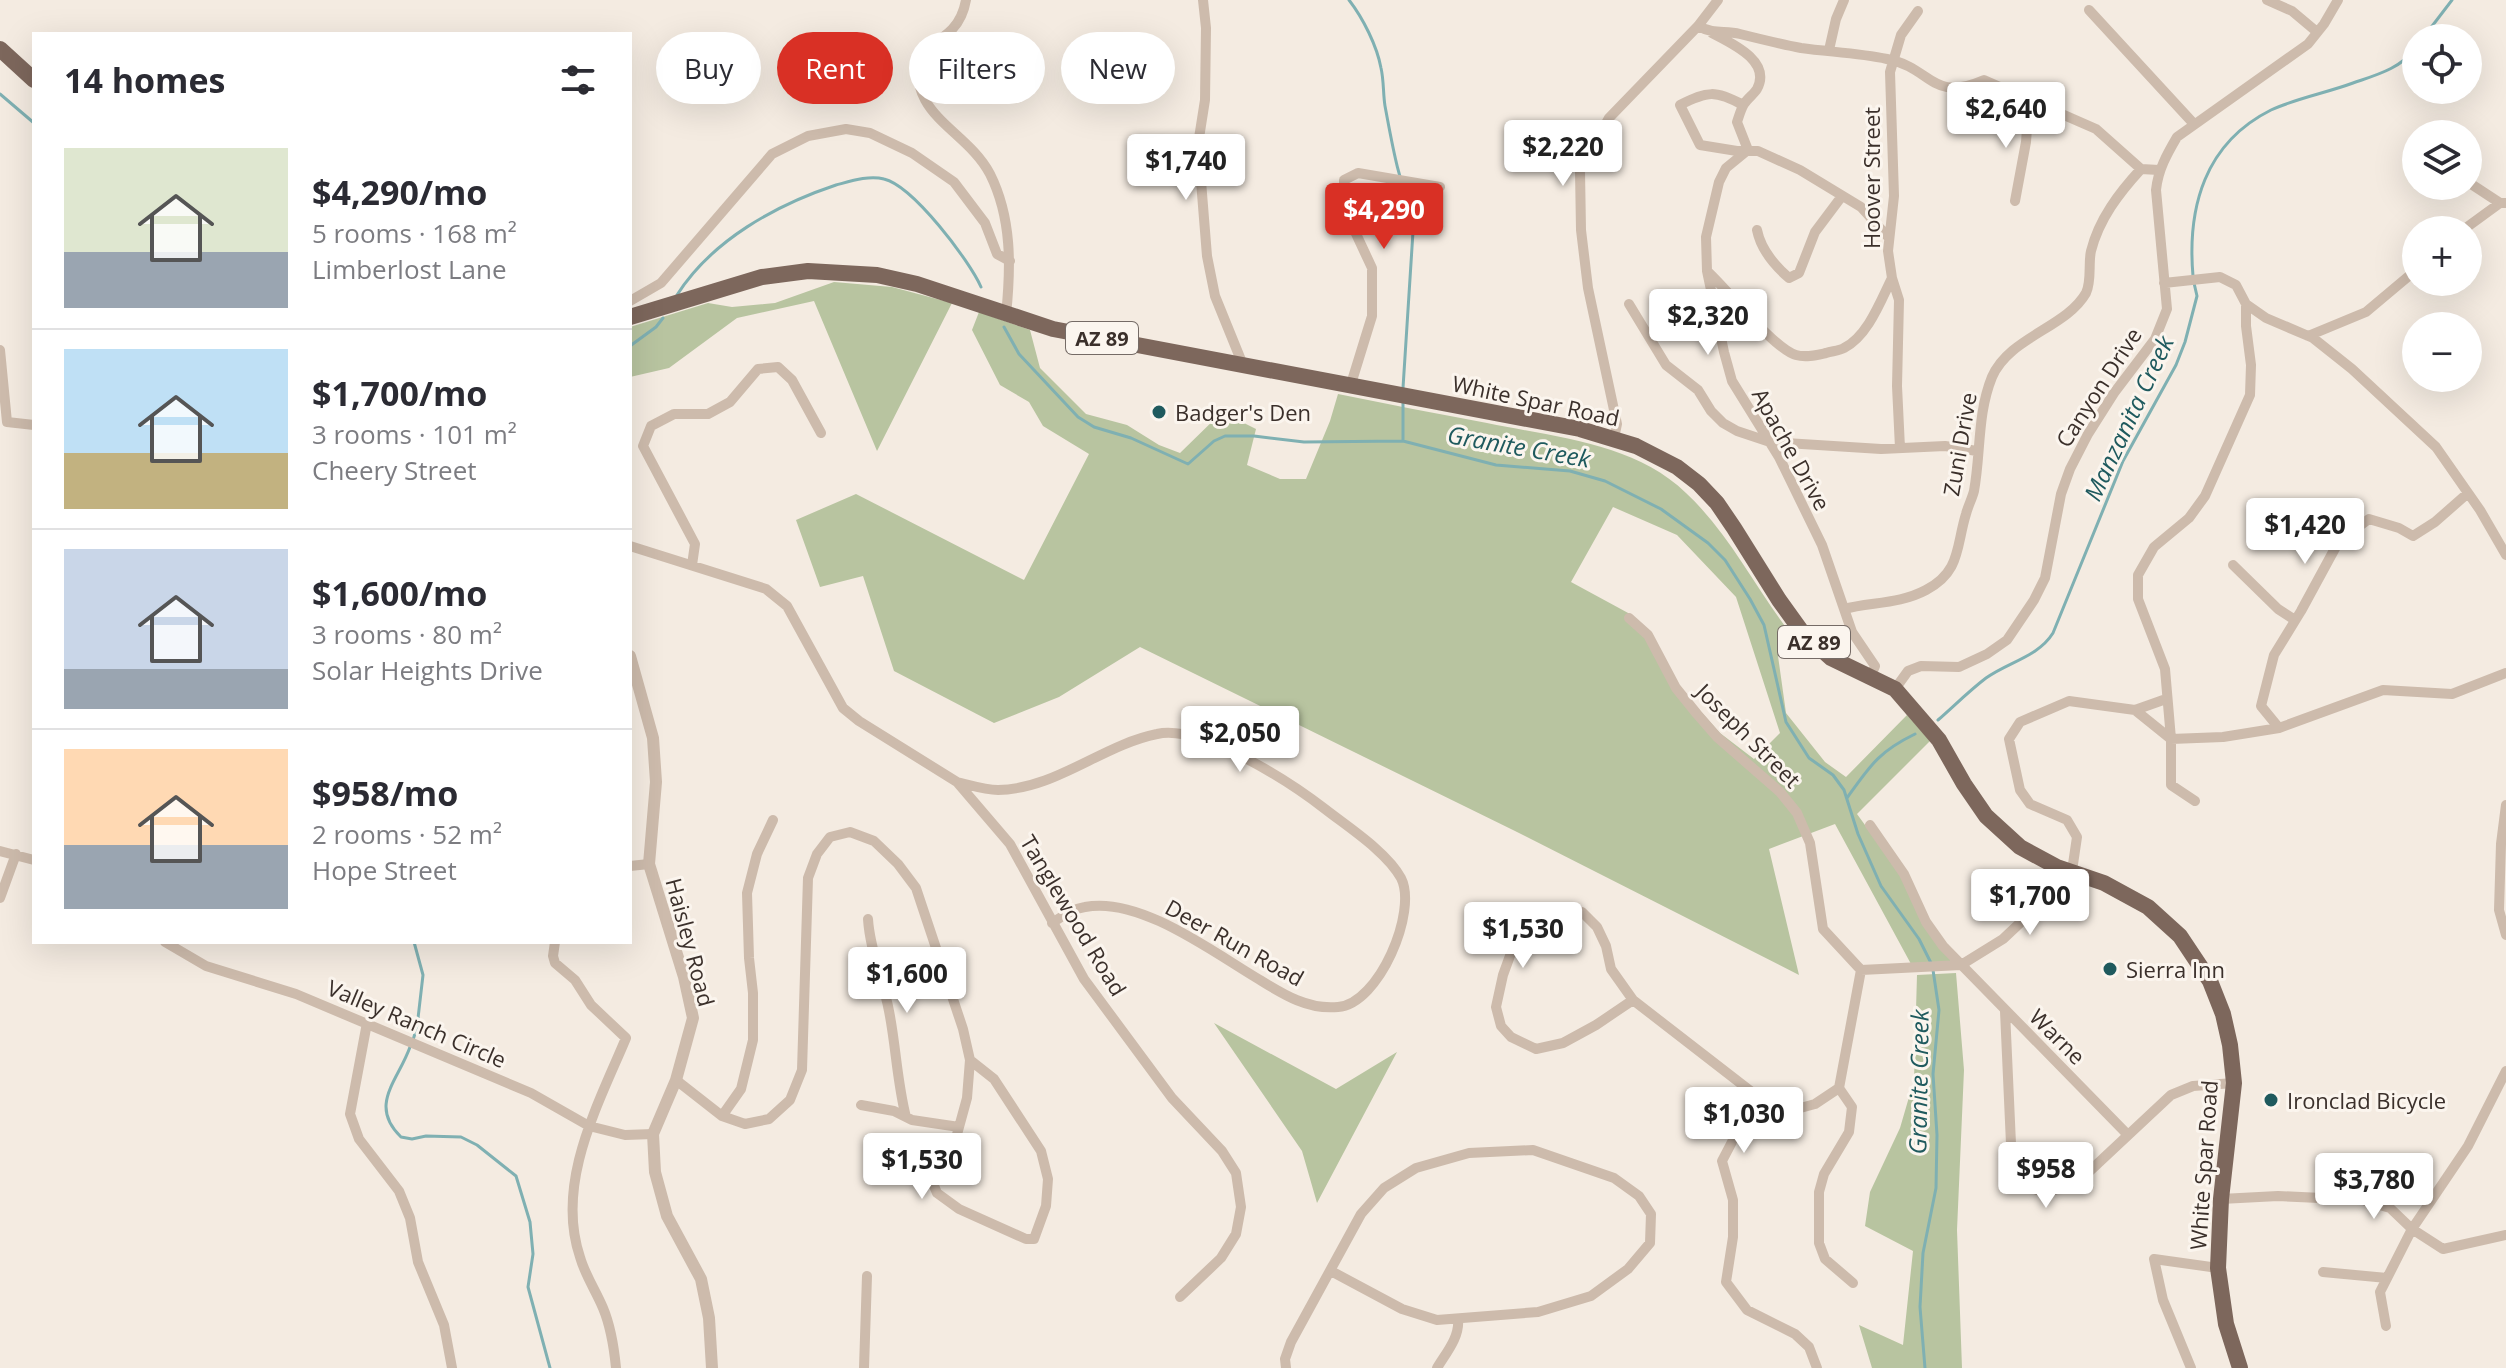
<!DOCTYPE html>
<meta charset="utf-8">
<style>
:root{--surface:#fff;--page:#f2f2f3;--text:#2b2b33;--muted:#7c7c81;--line:#e1e1e2;--accent:#d93025}
body{margin:0;font-family:"Open Sans",sans-serif;background:var(--page);color:var(--text);height:100vh;display:flex;flex-direction:column;font-size:30px;white-space:nowrap}
*{box-sizing:border-box;margin:0}
p{font-size:26px;color:var(--muted)}
.icon{flex:none;width:44px;height:44px;fill:none;stroke:currentColor;stroke-width:2;stroke-linecap:round;stroke-linejoin:round}
.map{position:relative;flex:1;overflow:hidden}
.panel{position:absolute;left:32px;top:32px;width:600px;height:912px;display:flex;flex-direction:column;background:var(--surface);border-radius:0px;box-shadow:0 8px 32px #0002}
.panel>*{flex:none}
.banner{position:absolute;left:656px;top:32px;width:760px;height:72px;display:flex;gap:16px}
.controls{position:absolute;left:2402px;top:24px;display:grid;gap:16px}
.controls a{display:grid;place-items:center;width:80px;height:80px;border-radius:50%;background:var(--surface);box-shadow:0 8px 32px #0002;font-size:40px}
.price{position:absolute;translate:-50% -68px;padding:0 18px;border-radius:8px;background:#fff;color:#222;font-size:26px;line-height:52px;filter:drop-shadow(0 2px 4px #0008)}
.price::after{content:'';position:absolute;left:50%;top:48px;width:24px;height:18px;margin-left:-12px;background:inherit;clip-path:polygon(0 0,100% 0,50% 100%)}
.price.selected{background:var(--accent);color:#fff}
ul{padding:0;list-style:none}
li{display:flex;align-items:center;gap:24px;height:200px;padding:0 32px}
li+li{border-top:2px solid var(--line)}
li span{display:grid;place-items:center;flex:none;width:224px;height:160px;border-radius:0px;color:#555}
li>.icon{margin-inline-start:auto}
span .icon{width:96px;height:96px;fill:#fffc;stroke-width:1}
li b{font-size:34px}
h2{display:flex;justify-content:space-between;align-items:center;height:96px;padding:0 32px;font-size:34px}
.chip{padding:0 28px;border-radius:36px;background:var(--surface);box-shadow:0 8px 32px #0002;font-size:28px;line-height:72px}
.chip.selected{background:var(--accent);color:#fff}
.map>svg:first-child{display:block}
.green{fill:#b8c4a0;fill-rule:evenodd}
.lines{fill:none;stroke-linecap:round;stroke-linejoin:round}
.stream{stroke:#7fb0b2;stroke-width:3}
.minor{stroke:#cdbbac;stroke-width:10}
.tertiary{stroke:#cdbbac;stroke-width:12}
.primary{stroke:#7d675c;stroke-width:16}
.poi-dot{fill:#1f5a5e;stroke:#fbf5ee;stroke-width:3}
.labels{text-anchor:middle;dominant-baseline:central;stroke-width:6;stroke-linejoin:round;paint-order:stroke}
.shield{fill:#fbf5ee;stroke:#756b66;stroke-width:2}
.shield-label{font-size:20px;font-weight:bold;fill:#3b302b}
.street-label{font-size:22px;fill:#3b302b;stroke:#fbf5ee}
.poi-label{font-size:22px;fill:#3b302b;stroke:#fbf5ee;text-anchor:start}
.water-label{font-size:24px;font-style:italic;fill:#1f5a5e;stroke:#fbf5ee}
</style>
<div class="map">
<svg width="2506" height="1368" viewBox="0 0 2506 1368">
<rect width="100%" height="100%" fill="#f4ebe1"/>
<path class="green" d="M834,282L892,287L952,303L877,451L814,301L737,318L669,368L630,377V327L708,303L732,307L775,303Z
M979,312L1030,330L1040,368L1086,414L1127,425L1159,445L1180,453L1222,412L1256,429L1247,465L1280,479H1306L1330,421L1338,394C1388,404 1438,414 1487,423C1554,437 1635,443 1686,493C1731,535 1757,592 1795,639L1778,656L1786,713L1825,762L1846,777L1907,715L1930,741L1857,814L1902,876L1951,961L1911,964L1835,824L1769,849L1799,975L1515,831L1140,647L1059,697L994,723L894,671L863,576L820,587L796,520L856,494L1024,580L1089,454L1043,426L1029,402L1000,385L972,330ZM1613,507L1677,535L1736,597L1780,733L1754,759L1720,733L1679,687L1630,614L1571,582Z
M1956,973L1964,1070L1957,1230L1962,1368H1872L1859,1325L1903,1345L1913,1251L1865,1226L1870,1192L1900,1128L1914,1080L1917,975Z
M1214,1023L1336,1089L1397,1052L1317,1203L1302,1151Z"/>
<g class="lines">
<path class="stream" d="M1349,0C1363,18 1377,46 1381,68C1384,81 1383,94 1385,106C1392,143 1398,181 1414,216L1403,388
M2423,38L2452,0
M0,94L34,123
M2193,276C2187,207 2205,143 2271,110C2297,98 2326,93 2353,83C2376,75 2400,69 2416,48
M677,295C712,240 776,205 836,185C851,181 869,175 884,179C913,186 969,260 981,287
M1004,327L1019,354L1078,417L1094,427L1131,438L1188,464L1214,441L1225,436H1254L1304,442L1403,441L1496,465L1570,471L1605,481L1661,509L1708,543L1725,560L1750,599L1764,625L1786,722L1809,758L1833,775L1844,790L1858,834L1881,886L1919,939L1931,963
M630,346L656,327L663,318
M1403,399V440
M1938,720C1954,706 1969,691 1986,678C2008,662 2038,657 2053,633L2123,461L2176,365L2185,342L2197,296L2194,283
M1847,798C1870,766 1878,752 1915,734
M413,1040L417,1027L423,975L414,942
M410,1047C398,1081 368,1105 401,1137L412,1139L426,1136L461,1137L477,1145L516,1176L530,1222L533,1254L528,1287L550,1368
M1925,1368L1920,1307L1923,1253L1936,1188L1937,1135L1933,1074L1939,1010L1933,970"/>
<path class="minor" d="M966,0C961,29 944,37 921,52C904,115 966,128 990,174C1012,218 1011,267 1006,315
M1203,0L1206,28L1205,100L1196,157L1201,181L1207,256L1215,296L1243,365
M2267,0L2292,11L2317,32
M2089,10L2194,124
M1698,26C1715,35 1724,30 1740,34C1760,39 1780,44 1801,48C1830,52 1859,53 1887,59C1933,68 1930,103 1984,80L2096,129L2141,169L2159,170
M1712,33C1731,43 1772,61 1757,89C1754,94 1748,98 1744,104C1741,109 1739,116 1737,122L1748,150L1726,168L1719,182L1706,237L1707,271L1724,352L1732,381L1779,457L1822,545L1852,632L1875,666L1870,678
M1829,50L1836,19L1844,0
M1743,105C1715,90 1708,91 1680,105L1700,145L1737,151H1758L1800,170L1861,207L1889,238
M2409,169H2416
M2468,182L2500,203
M2015,201L2026,142L2029,101
M1757,230C1761,250 1774,265 1789,278L1799,273L1815,232L1842,196
M2463,230L2500,203H2506
M1707,271C1727,289 1774,349 1796,355C1806,358 1817,355 1826,353C1832,351 1839,351 1844,348C1868,336 1881,300 1892,278
M2164,283L2220,277L2236,285L2246,304L2266,318L2313,338L2352,369L2436,447L2480,510L2506,555
M630,301L661,283L772,154L808,136L846,129L870,133L912,153L954,182L985,223L997,254L1010,261
M1629,304L1666,365L1698,390L1711,411L1723,423L1737,431L1770,442L1881,449L1945,446L1977,451
M2308,336L2366,312L2416,270
M0,350L7,422L34,425
M1351,384L1372,316V268L1344,208V180L1358,173L1440,187
M1614,438L1617,424L1588,288L1581,230L1580,171L1609,118L1698,26L1718,0
M1900,448L1897,386L1899,300L1892,278L1888,251L1894,196L1890,72L1901,35L1918,11
M630,546L766,589L787,606L843,708L859,721L957,782L1010,844L1084,979L1172,1098L1222,1151L1236,1173L1241,1207L1236,1234L1221,1258L1180,1297
M692,565L695,544L643,446L651,426L674,414H708L730,402L758,369L778,367L792,380L821,433
M2233,565L2278,609L2295,620
M1844,609C1871,602 1900,604 1926,590C1961,572 1956,546 1966,514C1968,506 1972,499 1974,491C1981,453 1977,414 1992,377C2009,337 2066,328 2086,293C2092,280 2088,264 2091,251C2099,219 2119,193 2141,169
M1629,618L1648,635L1676,688L1697,714L1717,737L1780,792L1797,813L1810,843L1823,929L1861,970L1961,965L2003,939L2020,923L2057,867
M1895,689L1908,671L1921,666L1959,667L1987,654L2007,640L2034,600L2045,578L2061,494L2070,469L2088,434L2114,393L2155,339L2167,309L2156,190C2158,170 2167,154 2177,137L2308,44L2324,24L2338,0
M2135,710L2166,699
M2279,728L2261,706L2274,655L2301,611L2339,541L2369,519L2399,528L2413,536L2435,522L2468,493
M2171,739L2223,737L2279,728L2383,690L2452,694L2506,673
M957,782C970,785 985,790 998,790C1056,789 1102,745 1157,734C1201,724 1290,782 1325,809C1348,827 1387,852 1401,878C1418,911 1379,1004 1338,1007C1309,1010 1284,995 1260,980C1214,953 1140,896 1085,907C1072,909 1063,916 1052,923
M2195,801L2171,785V739L2165,669L2138,599V575L2154,547L2189,518L2205,496L2250,395L2251,365L2246,326V304
M2506,805L2501,844L2499,910L2506,935
M1870,825L1904,874L1926,922L1943,946L2127,1134
M0,851L34,860
M630,866L649,864
M2072,871L2077,837L2067,820L2030,804L2020,790L2009,739L2020,722L2069,701L2135,710L2171,739
M0,898L16,854
M868,919C870,951 883,979 889,1011C896,1046 897,1082 906,1117
M165,942L206,966L296,994L531,1093L589,1126L625,1135L653,1134
M555,942L553,956L555,963L575,980L591,1005L626,1038C598,1105 555,1183 580,1257C585,1275 596,1291 603,1308C611,1327 614,1347 616,1368
M1633,1000L1596,1025L1563,1043L1536,1049L1511,1037L1501,1026L1496,1007L1503,975L1519,931L1535,915L1548,908L1563,907L1582,912L1597,927L1606,946L1611,969L1633,1000L1775,1110
M2005,1011L2012,1166L2022,1184L2045,1193L2078,1182L2171,1095L2193,1086L2234,1083
M367,1023L350,1114L359,1139L399,1191L410,1218L418,1262L444,1325L452,1368
M676,1080L722,1116L745,1124L769,1119L790,1100L802,1070L808,878L817,854L830,837L850,832L874,841L898,864L916,888L963,1029L970,1060L967,1098L953,1149L932,1181L937,1193L959,1209L1026,1239H1034L1046,1206L1048,1179L1041,1151L994,1079L970,1060
M1839,1088L1852,1107L1849,1132L1824,1174L1819,1192V1243L1825,1259L1853,1283
M861,1105L894,1111L912,1120L959,1127
M722,1116L741,1089L753,1040V993L749,958L747,893L757,854L773,820
M2221,1199L2278,1196L2363,1200L2390,1208L2412,1229L2443,1249L2506,1235
M2323,1272L2387,1278
M2386,1326L2380,1292L2412,1229L2468,1146L2506,1071
M864,1368L867,1276
M1286,1368L1285,1359L1291,1342L1361,1214L1384,1188L1416,1168L1469,1153L1533,1150L1614,1178L1639,1196L1651,1214L1650,1243L1628,1269L1591,1296L1538,1312L1437,1320L1402,1309L1331,1271
M1437,1368C1446,1353 1460,1337 1458,1319
M1817,1368L1809,1347L1795,1334L1747,1310L1726,1282L1733,1237V1200L1722,1161L1733,1140L1775,1110H1793L1815,1104L1839,1088L1861,970
M2191,1368L2163,1300L2154,1259L2218,1268"/>
<path class="tertiary" d="M630,656L653,738L656,782L649,864L684,977L693,1018L676,1080L653,1134L655,1172L667,1216L701,1279L709,1318L712,1368"/>
<path class="primary" d="M0,49L34,80
M630,317L762,277L808,271L877,275L917,284L1053,329L1580,429L1636,446L1677,467L1699,484L1717,503L1734,528L1779,600L1802,632L1831,658L1895,689L1939,740L1964,784L1986,816L2020,847L2057,867L2104,883L2148,907L2180,936L2210,981L2223,1014L2230,1045L2234,1083L2221,1199L2218,1268L2226,1324L2240,1368"/>
</g>
<g class="poi-dot">
<circle cx="1159" cy="412" r="8"/>
<circle cx="2110" cy="969" r="8"/>
<circle cx="2271" cy="1100" r="8"/>
</g>
<g class="labels">
<g class="shield">
<rect x="1066" y="322" width="72" height="32" rx="6"/>
<rect x="1778" y="626" width="72" height="32" rx="6"/>
</g>
<g class="shield-label">
<text x="1102" y="338">AZ 89</text>
<text x="1814" y="642">AZ 89</text>
</g>
<g class="street-label">
<text transform="translate(1871 178) rotate(-90)">Hoover Street</text>
<text transform="translate(2098 387) rotate(-57)">Canyon Drive</text>
<text transform="translate(1536 400) rotate(12)">White Spar Road</text>
<text transform="translate(1959 444) rotate(-80)">Zuni Drive</text>
<text transform="translate(1792 449) rotate(61)">Apache Drive</text>
<text transform="translate(1749 735) rotate(45)">Joseph Street</text>
<text transform="translate(1074 915) rotate(59)">Tanglewood Road</text>
<text transform="translate(691 942) rotate(75)">Haisley Road</text>
<text transform="translate(1235 942) rotate(29)">Deer Run Road</text>
<text transform="translate(417 1023) rotate(23)">Valley Ranch Circle</text>
<text transform="translate(2058 1036) rotate(45)">Warne</text>
<text transform="translate(2203 1165) rotate(-86)">White Spar Road</text>
</g>
<g class="poi-label">
<text x="1175" y="412">Badger's Den</text>
<text x="2126" y="969">Sierra Inn</text>
<text x="2287" y="1100">Ironclad Bicycle</text>
</g>
<g class="water-label">
<text transform="translate(2128 418) rotate(-65)">Manzanita Creek</text>
<text transform="translate(1519 446) rotate(10)">Granite Creek</text>
<text transform="translate(1918 1082) rotate(-89)">Granite Creek</text>
</g>
</g>
</svg>
<div class="controls">
<a><svg class="icon" aria-label="locate" viewBox="0 0 24 24"><circle cx="12" cy="12" r="6"/><path d="M12 2v4M12 18v4M2 12h4M18 12h4"/></svg></a>
<a><svg class="icon" aria-label="layers" viewBox="0 0 24 24"><path d="M12 4l9 5-9 5-9-5zM3 14l9 5 9-5"/></svg></a>
<a>+</a>
<a>−</a>
</div>
<b class="price" style="left:2006px;top:150px">$2,640</b>
<b class="price" style="left:1563px;top:188px">$2,220</b>
<b class="price" style="left:1186px;top:202px">$1,740</b>
<b class="price selected" style="left:1384px;top:251px">$4,290</b>
<b class="price" style="left:1708px;top:357px">$2,320</b>
<b class="price" style="left:2305px;top:566px">$1,420</b>
<b class="price" style="left:1240px;top:774px">$2,050</b>
<b class="price" style="left:2030px;top:937px">$1,700</b>
<b class="price" style="left:1523px;top:970px">$1,530</b>
<b class="price" style="left:907px;top:1015px">$1,600</b>
<b class="price" style="left:1744px;top:1155px">$1,030</b>
<b class="price" style="left:922px;top:1201px">$1,530</b>
<b class="price" style="left:2046px;top:1210px">$958</b>
<b class="price" style="left:2374px;top:1221px">$3,780</b>
<div class="banner">
<a class="chip">Buy</a>
<a class="chip selected">Rent</a>
<a class="chip">Filters</a>
<a class="chip">New</a>
</div>
<section class="panel">
<h2>14 homes<svg class="icon" aria-label="filters" viewBox="0 0 24 24"><path d="M4 7h16M4 17h16"/><circle cx="9" cy="7" r="2"/><circle cx="15" cy="17" r="2"/></svg></h2>
<ul>
<li><span style="background:linear-gradient(#dfe7d0 65%,#9aa5b1 0)"><svg class="icon" aria-label="home" viewBox="0 0 24 24"><path d="M3 11l9-7 9 7M6 9v11h12V9"/></svg></span><div><b>$4,290/mo</b><p>5 rooms · 168 m²</p><p>Limberlost Lane</p></div></li>
<li><span style="background:linear-gradient(#bfe0f5 65%,#c2b280 0)"><svg class="icon" aria-label="home" viewBox="0 0 24 24"><path d="M3 11l9-7 9 7M6 9v11h12V9"/></svg></span><div><b>$1,700/mo</b><p>3 rooms · 101 m²</p><p>Cheery Street</p></div></li>
<li><span style="background:linear-gradient(#c9d6e8 75%,#9aa5b1 0)"><svg class="icon" aria-label="home" viewBox="0 0 24 24"><path d="M3 11l9-7 9 7M6 9v11h12V9"/></svg></span><div><b>$1,600/mo</b><p>3 rooms · 80 m²</p><p>Solar Heights Drive</p></div></li>
<li><span style="background:linear-gradient(#ffd9b3 60%,#9aa5b1 0)"><svg class="icon" aria-label="home" viewBox="0 0 24 24"><path d="M3 11l9-7 9 7M6 9v11h12V9"/></svg></span><div><b>$958/mo</b><p>2 rooms · 52 m²</p><p>Hope Street</p></div></li>
</ul>
</section>
</div>
